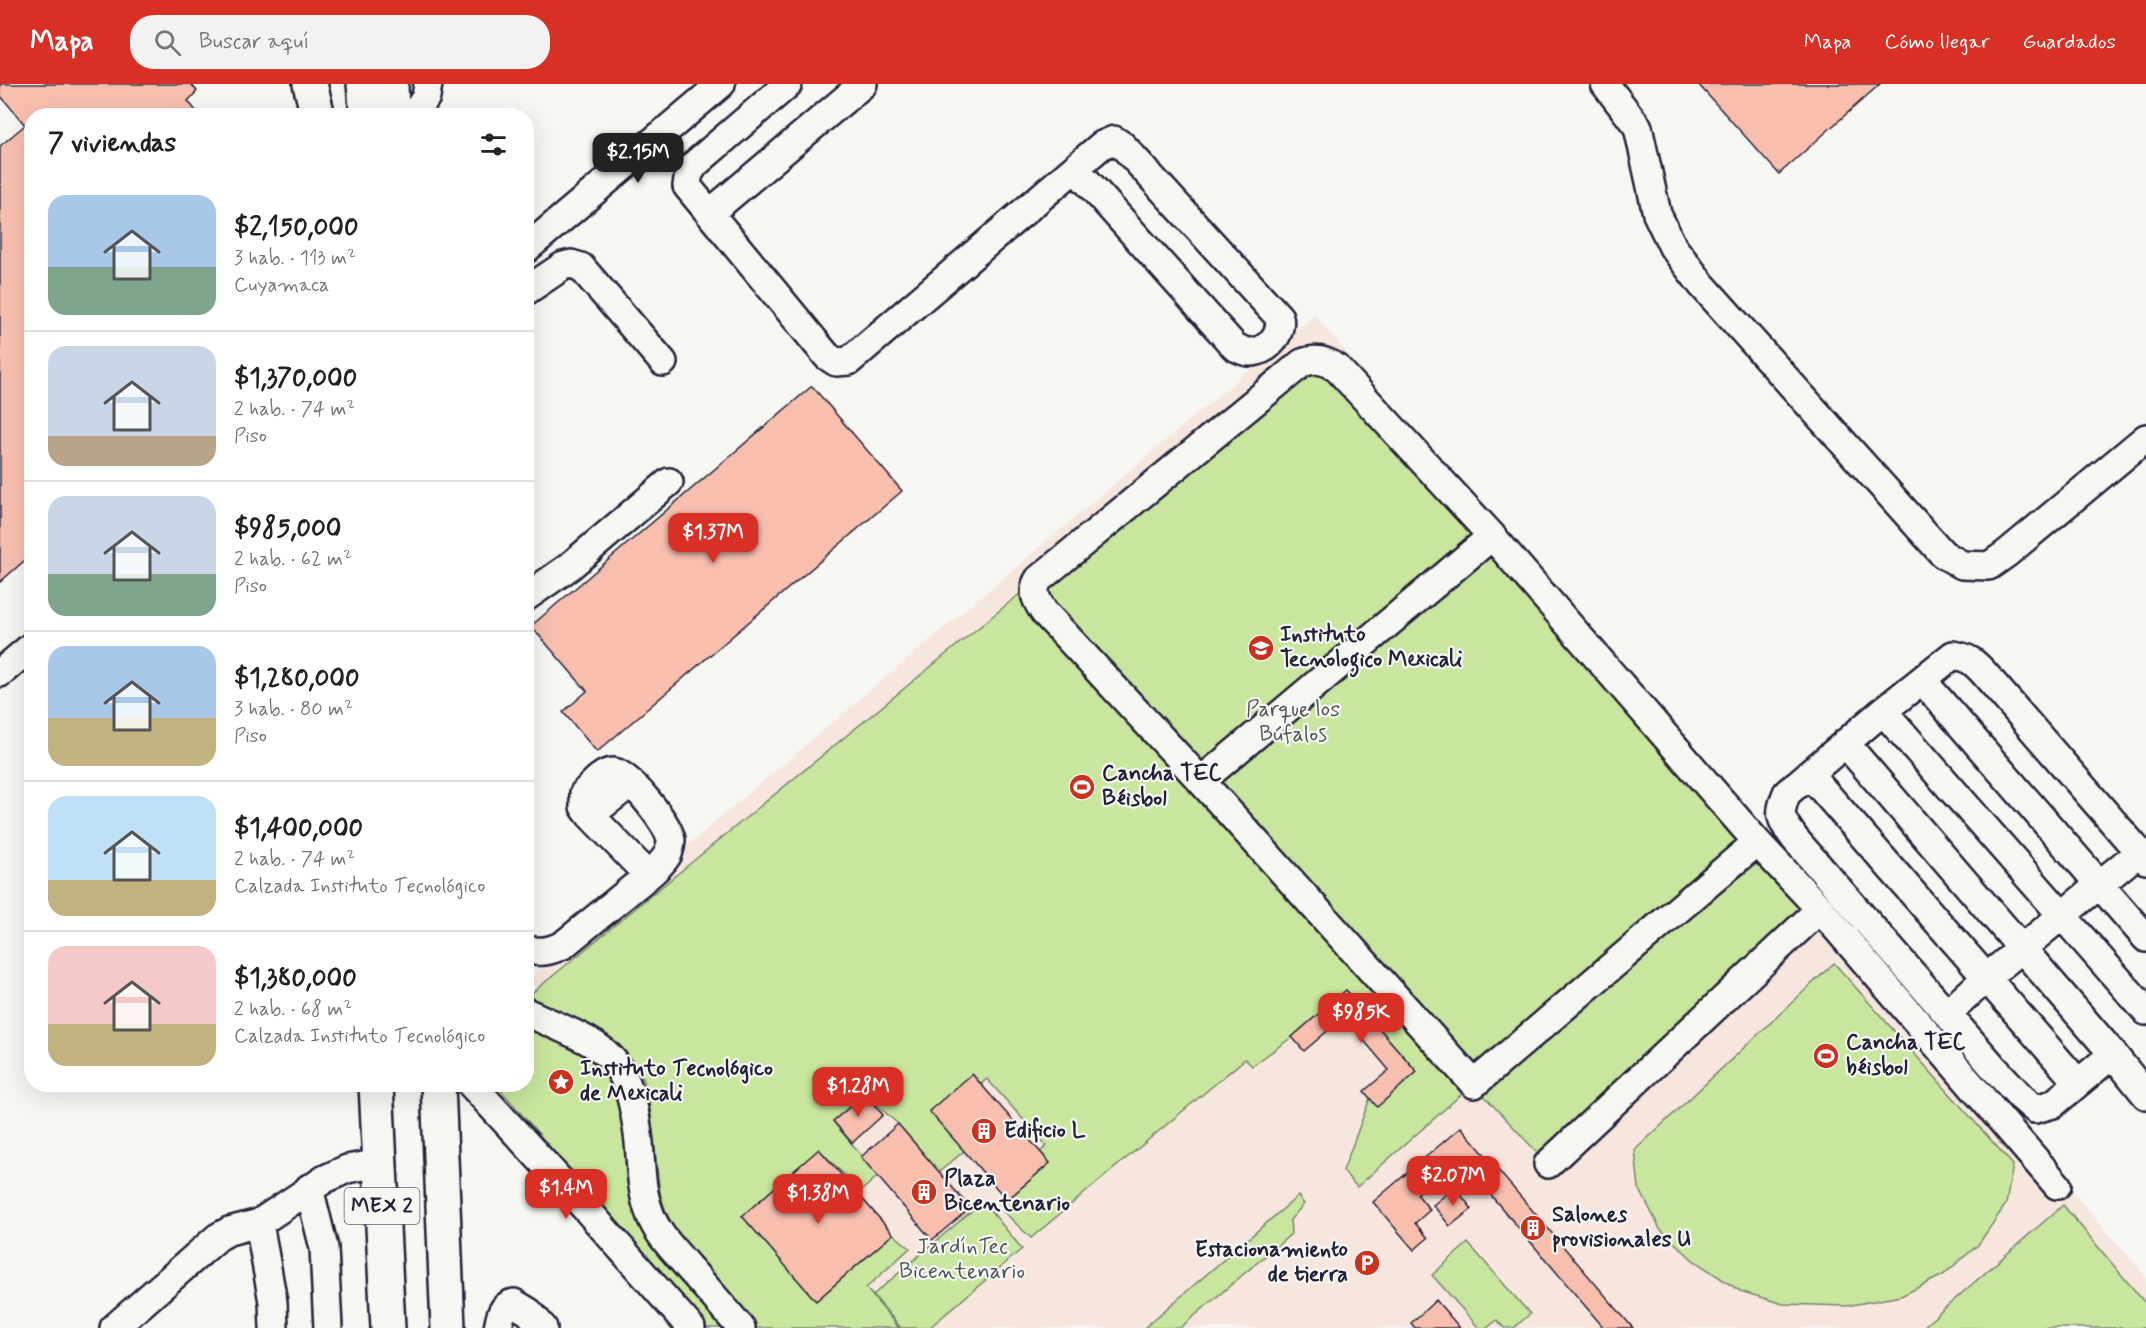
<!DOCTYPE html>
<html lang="es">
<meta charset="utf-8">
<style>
:root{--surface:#fff;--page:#f2f2f2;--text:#222;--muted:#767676;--line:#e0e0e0;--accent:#d93025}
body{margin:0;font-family:Mynerve,sans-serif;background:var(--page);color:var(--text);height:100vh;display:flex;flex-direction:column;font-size:22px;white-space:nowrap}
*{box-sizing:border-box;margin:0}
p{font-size:20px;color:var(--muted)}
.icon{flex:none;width:33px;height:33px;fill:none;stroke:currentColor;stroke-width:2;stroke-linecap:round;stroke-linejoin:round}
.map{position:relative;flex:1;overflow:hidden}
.details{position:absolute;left:24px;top:24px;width:510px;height:984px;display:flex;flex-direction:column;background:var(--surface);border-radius:24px;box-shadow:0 6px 24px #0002}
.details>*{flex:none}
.price{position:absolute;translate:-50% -51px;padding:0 14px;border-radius:12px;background:var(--accent);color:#fff;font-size:20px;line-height:39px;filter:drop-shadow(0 2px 3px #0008)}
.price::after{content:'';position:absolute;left:50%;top:36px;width:18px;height:14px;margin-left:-9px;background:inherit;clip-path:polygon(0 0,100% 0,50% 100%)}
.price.active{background:#222;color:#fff}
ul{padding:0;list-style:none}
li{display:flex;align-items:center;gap:18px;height:150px;padding:0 24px}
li+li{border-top:2px solid var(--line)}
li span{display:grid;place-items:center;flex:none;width:168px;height:120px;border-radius:18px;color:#555}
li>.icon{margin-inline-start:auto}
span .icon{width:72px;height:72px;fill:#fffc;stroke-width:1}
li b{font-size:26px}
h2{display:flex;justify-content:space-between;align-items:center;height:72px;padding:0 24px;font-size:26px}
header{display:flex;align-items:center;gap:36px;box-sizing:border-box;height:84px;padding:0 30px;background:var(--accent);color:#fff}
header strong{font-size:28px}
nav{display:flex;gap:33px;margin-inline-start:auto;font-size:21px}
.search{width:420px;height:54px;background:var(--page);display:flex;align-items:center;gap:15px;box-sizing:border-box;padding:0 21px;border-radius:24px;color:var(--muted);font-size:22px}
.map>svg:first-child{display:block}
.built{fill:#f7e6de}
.green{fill:#c8e69e;stroke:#75846c;stroke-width:1.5}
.building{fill:#f8bfaf;stroke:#22223b;stroke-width:1.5}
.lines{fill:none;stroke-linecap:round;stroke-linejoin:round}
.minor-casing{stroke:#22223b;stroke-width:32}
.major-casing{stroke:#22223b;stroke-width:38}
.minor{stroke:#f6f6f2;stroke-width:27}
.major{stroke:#f6f6f2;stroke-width:33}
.labels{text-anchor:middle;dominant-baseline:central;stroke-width:4.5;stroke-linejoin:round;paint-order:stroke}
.shield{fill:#f6f6f2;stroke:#626272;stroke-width:1.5}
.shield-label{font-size:21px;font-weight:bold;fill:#22223b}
.poi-label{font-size:22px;font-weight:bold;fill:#22223b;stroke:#f6f6f2;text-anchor:start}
.park-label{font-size:22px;fill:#4c5354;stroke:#f6f6f2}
</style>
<header>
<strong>Mapa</strong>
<div class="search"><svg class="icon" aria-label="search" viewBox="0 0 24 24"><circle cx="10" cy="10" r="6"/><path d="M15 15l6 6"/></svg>Buscar aquí</div>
<nav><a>Mapa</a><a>Cómo llegar</a><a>Guardados</a></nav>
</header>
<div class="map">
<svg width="2146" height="1244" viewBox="0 0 2146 1244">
<rect width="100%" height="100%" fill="#f6f6f2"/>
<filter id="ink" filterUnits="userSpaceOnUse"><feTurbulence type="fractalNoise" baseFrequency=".0167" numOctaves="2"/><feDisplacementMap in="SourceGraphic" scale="12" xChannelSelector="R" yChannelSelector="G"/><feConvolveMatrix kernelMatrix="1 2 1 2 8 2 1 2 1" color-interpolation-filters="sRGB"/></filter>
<g filter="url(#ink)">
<path class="built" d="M1314,231L2146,1193V1244H763L658,990L568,918L527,897Z"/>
<path class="green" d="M1319,275L1757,758L1489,988L1762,776L1820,825L1548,1080L1473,1000L1357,1103L1343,1087L1370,1014L1378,1022L1417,988L1346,906L1292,953L1252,982L1245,975L1031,1154L1002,1126L1007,1116L1050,1079L1040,1068L1047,1062L987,995L981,1000L972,990L964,1067L939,1088L898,1040L865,1010L833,1037L878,1092L861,1107L819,1066L743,1133L816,1217L893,1150L910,1164L866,1204L899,1244H757L676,1148L666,1128L660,1109L648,1008L640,987L627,971L603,949L527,913L1302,279Z
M1834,879L2013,1081L2006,1120L1978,1161L1943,1191L1901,1212L1846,1222L1783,1220L1740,1207L1693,1176L1660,1145L1639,1104L1635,1066Z
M546,937L607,980L626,1021L630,1095L731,1244H707L499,1004V1001L526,1000L527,949Z
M1298,1112L1304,1120L1290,1136L1291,1150L1180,1244H1144Z
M983,1117L1022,1165L929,1244H901L873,1211Z
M2063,1121L2146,1220V1244H1922Z
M1468,1159L1530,1230L1514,1244H1504L1497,1236L1487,1244H1479L1432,1191Z"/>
<path class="building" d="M0,0H191L197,7L188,17L200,32H32V470L0,498V62L25,41L0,11Z
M1698,0H1880L1779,90Z
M812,302L902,407L597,668L563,628L587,607L531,542Z
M1346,906L1417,988L1377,1023L1364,1007L1389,986L1344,933L1304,967L1292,953Z
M972,990L1050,1079L1007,1116L929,1027Z
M865,1010L883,1031L852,1059L833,1037Z
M898,1040L970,1124L932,1156L861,1073Z
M1461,1043L1633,1244H1604L1459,1074L1417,1110L1430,1126L1415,1139L1428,1154L1414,1166L1373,1118Z
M819,1065L893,1150L816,1217L742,1132Z
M1455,1103L1472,1125L1450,1142L1433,1121Z
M1436,1216L1460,1244H1415L1411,1239Z"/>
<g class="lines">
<g class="minor-casing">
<path id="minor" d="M788,0L695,80L689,89L687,102L827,272L836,278L849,277L1075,84
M1605,0L1638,43L1657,130L1673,163L1702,201L1943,470L1962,481L1989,482L2006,470L2146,354
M413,32L426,13L428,0
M1114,56L1123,62L1279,233C1283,250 1267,269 1249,268C1244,268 1240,265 1235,263L1075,84L1102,61Z
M710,129L863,0
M526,165L721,0
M526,207L563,182L571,180L581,183L663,278
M526,513L569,483L669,398
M0,589L32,562
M1922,596L2146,854
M1883,627L2146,927
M1845,659L2113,970
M1809,690L2078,999
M1201,697L1492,452
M631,699L590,731L648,791
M1757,758L1474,1000L1201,697L1044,528C1036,516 1031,507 1039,495L1302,279C1316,274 1324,276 1337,284L1492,452L1757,758L1820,825L2057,1101
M2146,776L1984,589C1974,578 1968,573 1953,571L1883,627L1787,709C1777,732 1781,735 1795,755L1995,985L2021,1013L2035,1025L2053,1020L2113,970L2146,1011
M526,866C541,869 550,867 563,861C585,843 606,826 628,808C641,797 659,785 668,770C669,767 671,760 671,756C670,742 628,688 613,688C602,688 591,702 584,709V723L590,731
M526,928C605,964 628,964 639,1058C641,1082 641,1107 650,1130C657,1150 674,1166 687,1182C705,1202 723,1223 741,1244
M1947,930L1986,894L2139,768
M471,1000L588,1127L691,1244
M1548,1080L1820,825
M309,1104L324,1164L328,1244
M259,1139L273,1218L274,1244
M114,1244L218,1153L229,1147L259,1139L325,1095L347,1085L380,1079
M498,1244C500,1233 502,1221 514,1219L529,1228L543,1244"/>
</g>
<g class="major-casing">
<path id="major" d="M310,0L318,32
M364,0L367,32
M391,0L392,32
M376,1000L388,1244
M438,1000L448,1244"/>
</g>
<use href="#minor" class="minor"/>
<use href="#major" class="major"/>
</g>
</g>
<defs>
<g id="university-disc" transform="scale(1.35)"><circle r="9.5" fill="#c8321e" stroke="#f6f6f2"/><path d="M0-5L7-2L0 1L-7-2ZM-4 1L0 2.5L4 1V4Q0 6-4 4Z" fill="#fff"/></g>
<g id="stadium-disc" transform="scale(1.35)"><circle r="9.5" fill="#c8321e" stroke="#f6f6f2"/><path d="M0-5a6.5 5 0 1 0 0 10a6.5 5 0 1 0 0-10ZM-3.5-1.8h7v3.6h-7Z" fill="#fff"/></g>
<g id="sight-disc" transform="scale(1.35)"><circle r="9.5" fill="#c8321e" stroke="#f6f6f2"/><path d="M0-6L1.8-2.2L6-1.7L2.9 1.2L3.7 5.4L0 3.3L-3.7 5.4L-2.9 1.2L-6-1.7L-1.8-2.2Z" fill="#fff"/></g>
<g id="building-disc" transform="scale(1.35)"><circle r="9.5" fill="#c8321e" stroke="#f6f6f2"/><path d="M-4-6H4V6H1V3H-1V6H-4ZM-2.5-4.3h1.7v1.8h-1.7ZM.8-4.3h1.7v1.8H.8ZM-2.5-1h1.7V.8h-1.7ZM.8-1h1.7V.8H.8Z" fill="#fff"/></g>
<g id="parking-disc" transform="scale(1.35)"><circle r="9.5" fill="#c8321e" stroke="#f6f6f2"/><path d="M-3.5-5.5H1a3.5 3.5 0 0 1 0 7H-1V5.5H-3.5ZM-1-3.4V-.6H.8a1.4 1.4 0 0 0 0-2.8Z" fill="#fff"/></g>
</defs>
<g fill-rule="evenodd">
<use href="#university-disc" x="1261" y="564"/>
<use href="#stadium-disc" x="1082" y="703"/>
<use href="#stadium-disc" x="1826" y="972"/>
<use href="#sight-disc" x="561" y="998"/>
<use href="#building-disc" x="984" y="1047"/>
<use href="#building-disc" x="924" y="1108"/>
<use href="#building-disc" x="1533" y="1144"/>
<use href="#parking-disc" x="1367" y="1179"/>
</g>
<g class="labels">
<rect class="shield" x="344.5" y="1104" width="75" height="36" rx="4.5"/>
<g class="shield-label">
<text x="382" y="1122">MEX 2</text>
</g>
<g class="poi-label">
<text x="1280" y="551">Instituto<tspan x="1280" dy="25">Tecnologico Mexicali</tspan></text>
<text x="1102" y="690">Cancha TEC<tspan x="1102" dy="25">Béisbol</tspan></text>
<text x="1846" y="959">Cancha TEC<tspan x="1846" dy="25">béisbol</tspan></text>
<text x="580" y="985">Instituto Tecnológico<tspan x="580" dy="25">de Mexicali</tspan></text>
<text x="1004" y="1047">Edificio L</text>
<text x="944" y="1095">Plaza<tspan x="944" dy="25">Bicentenario</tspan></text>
<text x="1552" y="1131">Salones<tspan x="1552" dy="25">provisionales U</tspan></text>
<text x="1348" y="1166" text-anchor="end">Estacionamiento<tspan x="1348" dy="25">de tierra</tspan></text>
</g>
<g class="park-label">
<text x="1293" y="626">Parque los<tspan x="1293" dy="25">Búfalos</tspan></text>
<text x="962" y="1163">JardínTec<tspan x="962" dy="25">Bicentenario</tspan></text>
</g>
</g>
</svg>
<b class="price active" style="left:638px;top:100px">$2.15M</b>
<b class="price" style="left:713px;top:480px">$1.37M</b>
<b class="price" style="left:1361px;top:960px">$985K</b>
<b class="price" style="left:858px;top:1034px">$1.28M</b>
<b class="price" style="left:1453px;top:1123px">$2.07M</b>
<b class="price" style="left:566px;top:1136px">$1.4M</b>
<b class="price" style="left:818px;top:1141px">$1.38M</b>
<section class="details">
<h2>7 viviendas<svg class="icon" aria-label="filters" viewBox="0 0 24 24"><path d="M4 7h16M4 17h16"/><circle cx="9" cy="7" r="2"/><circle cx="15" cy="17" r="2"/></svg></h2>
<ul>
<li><span style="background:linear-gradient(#a9c7e8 60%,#7fa58c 0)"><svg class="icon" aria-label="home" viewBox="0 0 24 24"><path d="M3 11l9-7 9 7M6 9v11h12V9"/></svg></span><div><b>$2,150,000</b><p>3 hab. · 113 m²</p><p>Cuyamaca</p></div></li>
<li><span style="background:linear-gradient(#c9d6e8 75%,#b9a48a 0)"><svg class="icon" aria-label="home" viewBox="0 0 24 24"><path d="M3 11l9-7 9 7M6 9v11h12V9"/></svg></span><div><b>$1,370,000</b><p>2 hab. · 74 m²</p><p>Piso</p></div></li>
<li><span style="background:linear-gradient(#c9d6e8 65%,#7fa58c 0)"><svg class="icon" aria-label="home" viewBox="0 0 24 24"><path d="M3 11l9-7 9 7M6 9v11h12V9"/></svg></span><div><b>$985,000</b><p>2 hab. · 62 m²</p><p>Piso</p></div></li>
<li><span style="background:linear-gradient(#a9c7e8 60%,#c2b280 0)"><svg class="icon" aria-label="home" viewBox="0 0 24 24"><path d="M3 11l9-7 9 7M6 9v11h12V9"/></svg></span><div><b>$1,280,000</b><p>3 hab. · 80 m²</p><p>Piso</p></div></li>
<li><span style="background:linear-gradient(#bfe0f5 70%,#c2b280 0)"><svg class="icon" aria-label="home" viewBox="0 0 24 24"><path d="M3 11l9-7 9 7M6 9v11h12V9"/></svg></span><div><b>$1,400,000</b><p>2 hab. · 74 m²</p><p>Calzada Instituto Tecnológico</p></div></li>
<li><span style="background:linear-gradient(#f6c9c9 65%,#c2b280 0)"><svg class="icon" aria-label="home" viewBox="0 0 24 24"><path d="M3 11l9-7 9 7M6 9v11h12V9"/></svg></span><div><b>$1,380,000</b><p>2 hab. · 68 m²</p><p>Calzada Instituto Tecnológico</p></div></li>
</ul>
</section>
</div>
